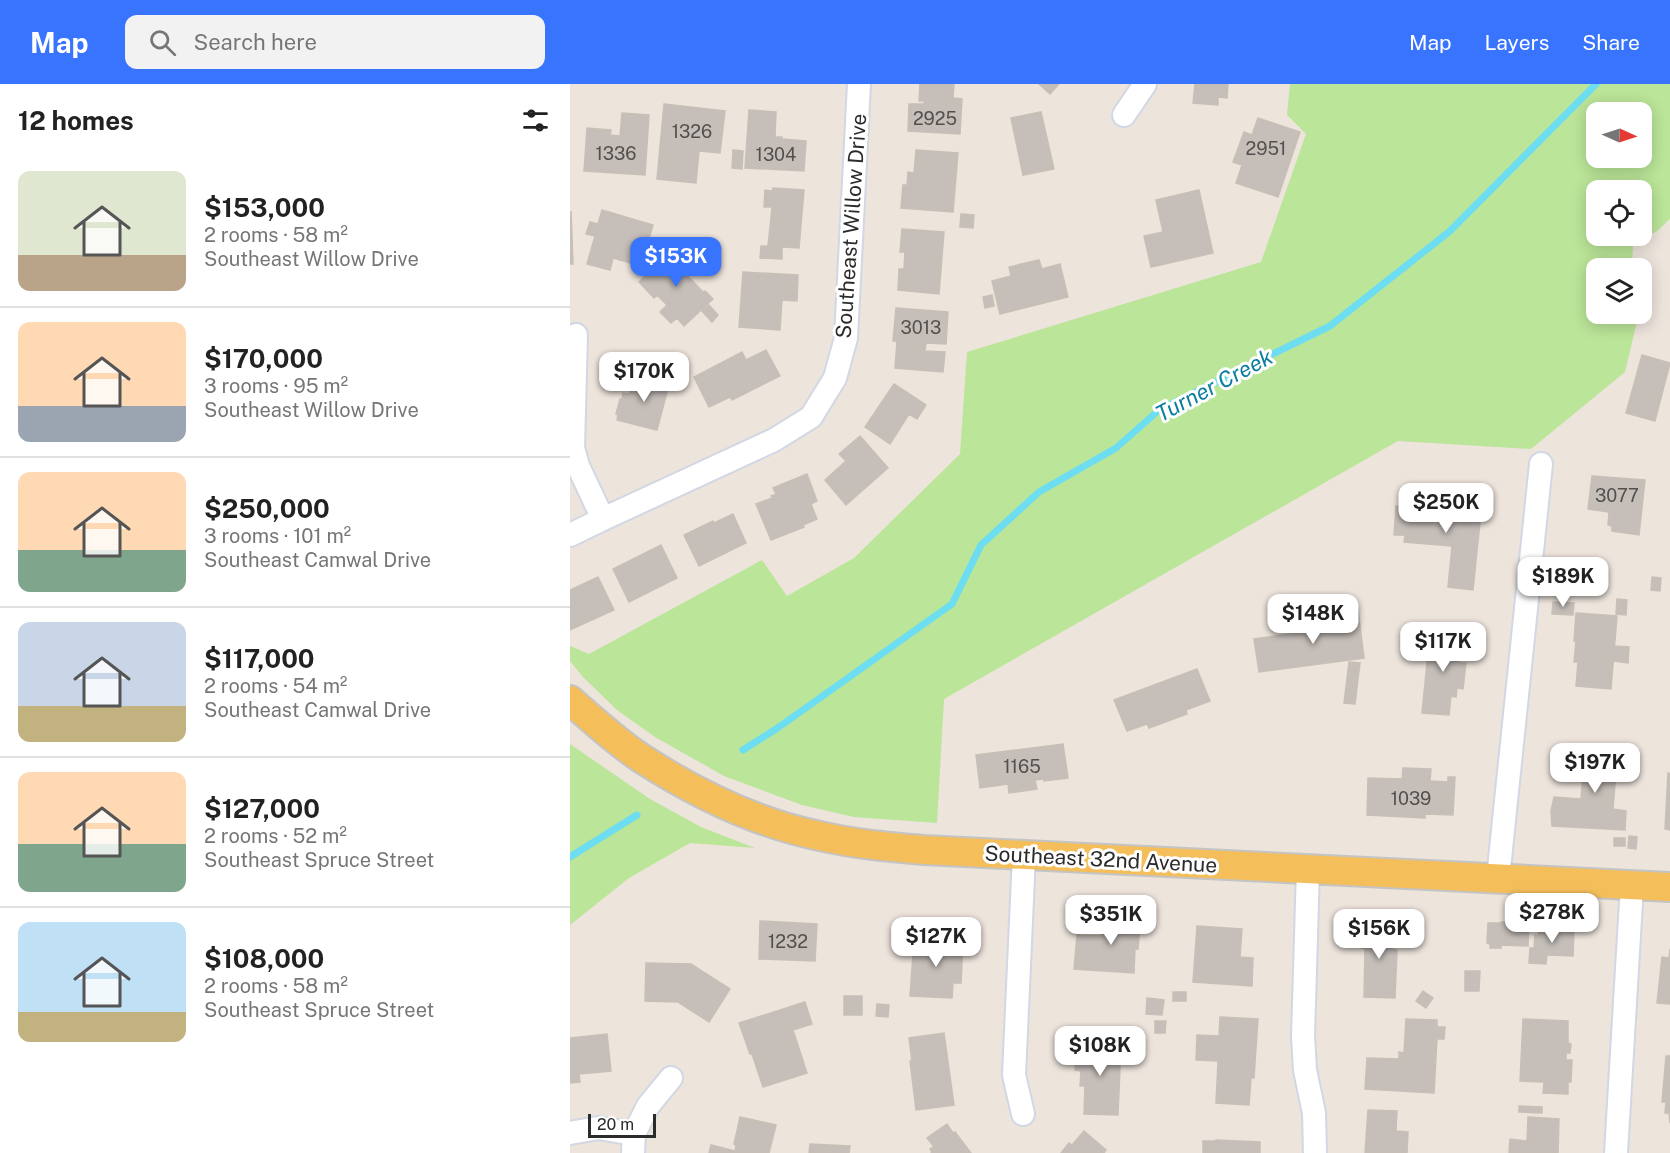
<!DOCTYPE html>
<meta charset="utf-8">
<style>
:root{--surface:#fff;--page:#f2f2f2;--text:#222;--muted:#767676;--line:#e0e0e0;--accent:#3974fe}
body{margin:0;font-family:"Public Sans",sans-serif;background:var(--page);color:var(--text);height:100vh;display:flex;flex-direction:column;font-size:22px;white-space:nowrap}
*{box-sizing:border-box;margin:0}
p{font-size:20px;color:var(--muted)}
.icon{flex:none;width:33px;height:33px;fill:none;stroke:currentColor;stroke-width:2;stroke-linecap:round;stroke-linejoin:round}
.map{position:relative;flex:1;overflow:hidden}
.side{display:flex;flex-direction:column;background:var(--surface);width:570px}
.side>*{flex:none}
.needle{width:39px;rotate:93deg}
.fabs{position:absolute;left:1016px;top:18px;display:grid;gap:12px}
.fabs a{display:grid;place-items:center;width:66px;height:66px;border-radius:12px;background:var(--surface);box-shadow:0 3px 15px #0003;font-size:30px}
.scale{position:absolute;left:18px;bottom:15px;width:68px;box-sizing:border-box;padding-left:6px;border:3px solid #2b2b2b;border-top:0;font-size:16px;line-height:21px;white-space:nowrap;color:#2b2b2b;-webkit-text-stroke:4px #fff;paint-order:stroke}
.price{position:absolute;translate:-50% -51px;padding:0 14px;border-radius:12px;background:#fff;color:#222;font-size:20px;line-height:39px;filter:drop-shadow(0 2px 3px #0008)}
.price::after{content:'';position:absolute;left:50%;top:36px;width:18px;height:14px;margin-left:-9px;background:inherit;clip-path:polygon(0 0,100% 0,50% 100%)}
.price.on{background:var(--accent);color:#fff}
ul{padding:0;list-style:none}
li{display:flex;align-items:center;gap:18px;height:150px;padding:0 18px}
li+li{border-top:2px solid var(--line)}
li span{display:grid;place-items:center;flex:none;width:168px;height:120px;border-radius:12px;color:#555}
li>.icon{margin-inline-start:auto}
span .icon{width:72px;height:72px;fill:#fffc;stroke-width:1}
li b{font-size:26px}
h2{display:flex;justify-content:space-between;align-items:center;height:72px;padding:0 18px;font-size:26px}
header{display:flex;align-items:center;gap:36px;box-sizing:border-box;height:84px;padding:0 30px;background:var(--accent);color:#fff}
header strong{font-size:28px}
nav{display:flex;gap:33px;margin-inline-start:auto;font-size:21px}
.search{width:420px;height:54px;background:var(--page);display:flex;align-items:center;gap:15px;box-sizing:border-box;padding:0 21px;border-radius:12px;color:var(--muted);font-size:22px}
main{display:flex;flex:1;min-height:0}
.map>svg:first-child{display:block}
.green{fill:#bbe598;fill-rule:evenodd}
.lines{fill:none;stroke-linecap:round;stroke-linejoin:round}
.stream{stroke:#6dddf1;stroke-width:7}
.building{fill:#c5beb9;stroke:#c8c0b6;stroke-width:1.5}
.minor-casing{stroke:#d2d7e4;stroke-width:26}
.major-casing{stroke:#c4c4c4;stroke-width:32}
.minor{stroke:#fff;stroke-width:22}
.major{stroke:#f4be5b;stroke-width:28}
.labels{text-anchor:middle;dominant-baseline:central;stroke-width:6;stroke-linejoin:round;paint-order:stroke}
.number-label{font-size:18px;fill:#52504e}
.street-label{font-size:21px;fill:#2b2b2b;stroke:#fff}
.water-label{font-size:22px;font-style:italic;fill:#0a7d9f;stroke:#fff}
</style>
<header>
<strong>Map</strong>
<div class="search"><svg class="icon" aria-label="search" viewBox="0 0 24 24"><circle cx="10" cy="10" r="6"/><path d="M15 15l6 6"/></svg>Search here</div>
<nav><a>Map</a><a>Layers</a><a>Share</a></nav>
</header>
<main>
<section class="side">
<h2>12 homes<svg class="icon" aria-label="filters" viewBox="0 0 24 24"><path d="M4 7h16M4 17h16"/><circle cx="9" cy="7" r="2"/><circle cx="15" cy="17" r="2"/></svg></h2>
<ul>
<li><span style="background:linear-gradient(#dfe7d0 70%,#b9a48a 0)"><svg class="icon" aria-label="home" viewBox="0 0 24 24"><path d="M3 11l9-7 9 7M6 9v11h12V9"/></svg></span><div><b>$153,000</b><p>2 rooms · 58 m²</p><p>Southeast Willow Drive</p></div></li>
<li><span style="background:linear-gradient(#ffd9b3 70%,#9aa5b1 0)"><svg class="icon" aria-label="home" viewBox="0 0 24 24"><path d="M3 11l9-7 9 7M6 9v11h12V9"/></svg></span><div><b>$170,000</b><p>3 rooms · 95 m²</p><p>Southeast Willow Drive</p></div></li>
<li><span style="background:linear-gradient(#ffd9b3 65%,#7fa58c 0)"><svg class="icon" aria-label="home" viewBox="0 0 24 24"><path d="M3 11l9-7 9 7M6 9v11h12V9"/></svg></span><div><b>$250,000</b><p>3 rooms · 101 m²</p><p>Southeast Camwal Drive</p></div></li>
<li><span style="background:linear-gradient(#c9d6e8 70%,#c2b280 0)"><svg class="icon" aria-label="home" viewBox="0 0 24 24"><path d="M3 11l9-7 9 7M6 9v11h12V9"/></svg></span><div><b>$117,000</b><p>2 rooms · 54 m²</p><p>Southeast Camwal Drive</p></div></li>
<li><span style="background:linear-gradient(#ffd9b3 60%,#7fa58c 0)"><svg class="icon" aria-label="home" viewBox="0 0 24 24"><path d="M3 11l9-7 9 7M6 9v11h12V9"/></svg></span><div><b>$127,000</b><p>2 rooms · 52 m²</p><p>Southeast Spruce Street</p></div></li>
<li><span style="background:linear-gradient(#bfe0f5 75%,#c2b280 0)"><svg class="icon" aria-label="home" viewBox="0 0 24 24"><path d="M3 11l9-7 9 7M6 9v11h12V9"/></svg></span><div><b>$108,000</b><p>2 rooms · 58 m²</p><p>Southeast Spruce Street</p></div></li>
</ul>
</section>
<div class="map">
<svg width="1100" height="1069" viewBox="0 0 1100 1069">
<rect width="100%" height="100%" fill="#ede4dc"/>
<path class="green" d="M720,0H1100V135L1087,147L1063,161L1062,181L1059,184H1026V230H1056L1067,237L1055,288L961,365L828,357L374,615L367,739L284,733L232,721L154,692L85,653L47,626L12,592L0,577V562L19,570L192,476L217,512L284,474L390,370L397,268L691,178L736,50L717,31ZM1026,28H1071V74H1026ZM1026,106H1071V152H1026Z
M0,660L80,715L131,743L185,764L120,759L59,794L0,841Z"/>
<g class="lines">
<path class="stream" d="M173,666L209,643L382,520L411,461L469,408L546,364L589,326L760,242L880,147L1026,0
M0,773L67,731"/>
</g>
<path class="building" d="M350,0H384L383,14L392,15L390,50L338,47L339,20H354V17H349Z
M469,0H489L480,10Z
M625,0H658L657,14L648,13V21L623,19Z
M94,20L155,27L150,69L129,67L126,99L87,95Z
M179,26L206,28L205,53H212V55L236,57L234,87L175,84Z
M471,28L484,85L453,91L441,34Z
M52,29L79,31L75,91L14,87L17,44L41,46L40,51L50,52Z
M688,34L730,48L708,113L666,99L672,81L663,78L674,48L682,51Z
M163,66L173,67L172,85L162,84Z
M346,66L388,69L383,128L331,124L333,101H337L338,88L344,89Z
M203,104L234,106L229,164L198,162L202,123H194L195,106L202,107Z
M629,106L643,169L581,183L574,152L593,148L586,116Z
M32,126L83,141L71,182L43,174L40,186L17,180L25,152L16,150L20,138L28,140Z
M0,128H1L3,180H0Z
M391,130L404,131L403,144L390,143Z
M332,145L374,148L369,210L328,206L329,185H334L335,168H330Z
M191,162L212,163V175L190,174Z
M108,163L122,177L112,186L133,208L135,207L143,215L114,242L107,234L101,239L90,228L97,221L87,211L84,214L69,198L100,168L101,169Z
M469,176L472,185L490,180L498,213L430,230L422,197L441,192L439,183Z
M173,188L228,191L227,217L212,216L210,246L169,243Z
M422,211L424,222L415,224L413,213Z
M139,221L148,231L142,238L132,227Z
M326,224L378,228L376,260L356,259L355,267L375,268L373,288L325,284L327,257H323Z
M196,266L210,292L162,316L160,313L139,323L124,293L172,268L176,276Z
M1072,271L1100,279L1085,337L1056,329Z
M71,289L100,297L87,346L47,336L48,331L46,330L50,315H52L53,309L59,310L62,303L67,304Z
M324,300L356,321L347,335L339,330L320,360L295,343Z
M290,352L318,384L276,421L255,396L276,377L269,370Z
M237,390L247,417L241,420L247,435L233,441L234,443L201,456L186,420L202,414L201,412L206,410L203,404Z
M1022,392L1075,396L1069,451L1042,447V442L1038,441L1039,428L1018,425Z
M858,415L912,419L903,506L878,503L882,462L834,458L835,451H824L826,422L858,425Z
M163,430L176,459L129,482L114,451L143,437L144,439Z
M91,461L107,494L59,518L43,485Z
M28,493L44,526L0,546V506Z
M1082,493L1091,494L1090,507L1081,506Z
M1047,515L1057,516L1056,531L1046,530Z
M983,518L1004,519L1003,531L982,530Z
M788,526L794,574L689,588L684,555L759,545L757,530Z
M1006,529L1047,532L1041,605L1006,602L1008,578H1004L1006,557H1004Z
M860,548L892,551L889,579H896L893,605L887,604L886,613L881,612L879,631L852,629Z
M1045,562L1059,563L1058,579L1044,577Z
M779,578L790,579L785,620L774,619Z
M627,585L640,617L616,626L617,630L579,644L577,640L557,647L544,616Z
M493,660L498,694L474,697V695L465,696L467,705L439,709L438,700L410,704L406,671Z
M1015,665L1062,668L1060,690L1046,688L1043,725L1056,727L1055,746L982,742L981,727L984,713L1011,715Z
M833,684L861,685L860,697L878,698V693H885L883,731L855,730V734L797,731L798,694L832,695Z
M1098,689L1100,690V746L1095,745Z
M1059,752L1067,753L1066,765L1058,764Z
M1044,754H1055V762H1044Z
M541,828L571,829L568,865L565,864L564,889L504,885L507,851L531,852V848L540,849Z
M581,832L582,844L572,846L570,834Z
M190,837L247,840L245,877L189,875Z
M792,838L824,839L823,865L827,866L825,914L794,913L795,865L791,864Z
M931,838L959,839L958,862L931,861V864H920V860L917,859L918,839H930Z
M978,841L1002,842V846H1004L1003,872L977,871L976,880L959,879L960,864H964L965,851L968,852V845H978Z
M627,842L672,845L670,873L683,874L682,902L623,898Z
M344,855L393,858L391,899H383L382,914L340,912Z
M1100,865V920L1087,919L1092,873L1099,874Z
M76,879L121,880L160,905L139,938L108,918L75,917Z
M895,887H910L909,907H895Z
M853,907L863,914L856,924L846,917Z
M603,908H616V917H603Z
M274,912H292V931H274Z
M577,914L594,916L592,931L576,930Z
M235,918L242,940L223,946L237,989L193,1003L182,970H180L169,939Z
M307,920L319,921L318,933L306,932Z
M650,933L688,935L684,994H681L679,1021L646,1019L648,977L626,976L627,951L649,952Z
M836,935L867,936V943H875L874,955H867L864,1009L795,1005L797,974L829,975V968L834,969Z
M953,935L998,937V959L1001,960L1000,969H996V976H1002L1001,998H998V1010L973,1009L974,998L950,997Z
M585,937H596L595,949H585Z
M374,949L384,1021L346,1026L340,977H342L339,954Z
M37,950L41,987L9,990L10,998L0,999V954Z
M506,960L551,961L548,1031L514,1030L515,1002H510L511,987L505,986Z
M1096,972H1100V1039L1099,1029H1095L1096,1018H1092Z
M949,1022L972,1023V1029L949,1028Z
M798,1026L827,1027L826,1047L838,1048L837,1069H795Z
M170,1033L206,1041L199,1069H139L141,1061L165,1067L166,1061L164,1060Z
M958,1033L989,1035L988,1069H939L940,1055L957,1057Z
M377,1040L383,1049L385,1048L401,1069H361L362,1068L360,1065L364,1063L357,1054Z
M514,1047L536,1066L534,1069H491L499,1059L502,1061Z
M646,1056L690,1058V1069H633V1057H646Z
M240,1060L280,1062L279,1069H239Z"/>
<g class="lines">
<g class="minor-casing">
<path id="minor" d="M554,31L575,0
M6,251L3,364L8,382L33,435L204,356L241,333L265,294L276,254L289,0
M0,451L33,435
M738,785L733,952L735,986L744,1029L745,1069
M928,794L971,380
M453,1030L444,991L454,771
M0,1049L28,1044L64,1050
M63,1069L64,1050L78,1022L101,994
M1046,1069L1062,801"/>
</g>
<g class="major-casing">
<path id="major" d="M0,616C23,636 45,657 71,674C125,709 186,739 250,752C284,760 319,763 354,766L1100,803"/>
</g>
<use href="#minor" class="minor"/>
<use href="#major" class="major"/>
</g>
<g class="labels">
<g class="number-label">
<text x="365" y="34">2925</text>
<text x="122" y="47">1326</text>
<text x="696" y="64">2951</text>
<text x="46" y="69">1336</text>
<text x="206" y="70">1304</text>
<text x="351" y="243">3013</text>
<text x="1047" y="411">3077</text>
<text x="452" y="682">1165</text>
<text x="841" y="714">1039</text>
<text x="218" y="857">1232</text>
</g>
<g class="street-label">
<text transform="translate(281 142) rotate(-86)">Southeast Willow Drive</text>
<text transform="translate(531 775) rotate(3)">Southeast 32nd Avenue</text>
</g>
<g class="water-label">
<text transform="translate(644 301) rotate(-28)">Turner Creek</text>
</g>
</g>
</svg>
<div class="fabs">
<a><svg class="needle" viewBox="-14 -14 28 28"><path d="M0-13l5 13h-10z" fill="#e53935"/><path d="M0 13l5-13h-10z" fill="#767676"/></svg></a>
<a><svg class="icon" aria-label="locate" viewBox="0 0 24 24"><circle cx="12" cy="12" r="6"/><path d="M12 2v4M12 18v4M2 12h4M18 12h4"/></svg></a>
<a><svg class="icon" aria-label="layers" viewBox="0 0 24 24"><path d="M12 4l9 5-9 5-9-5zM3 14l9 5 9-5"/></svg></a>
</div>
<div class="scale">20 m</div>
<b class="price on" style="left:106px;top:204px">$153K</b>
<b class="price" style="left:74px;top:319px">$170K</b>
<b class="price" style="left:876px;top:450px">$250K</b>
<b class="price" style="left:993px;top:524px">$189K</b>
<b class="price" style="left:743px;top:561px">$148K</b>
<b class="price" style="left:873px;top:589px">$117K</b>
<b class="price" style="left:1025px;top:710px">$197K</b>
<b class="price" style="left:982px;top:860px">$278K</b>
<b class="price" style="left:541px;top:862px">$351K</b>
<b class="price" style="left:809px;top:876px">$156K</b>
<b class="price" style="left:366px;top:884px">$127K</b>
<b class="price" style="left:530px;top:993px">$108K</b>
</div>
</main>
